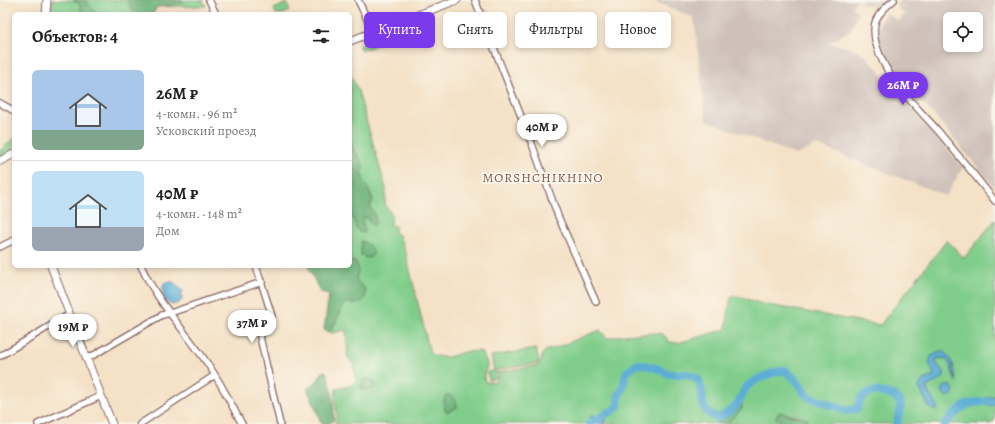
<!DOCTYPE html>
<html lang="ru">
<meta charset="utf-8">
<style>
:root{--surface:#fff;--page:#f2f2f2;--text:#222;--muted:#767676;--line:#e0e0e0;--accent:#7c3aed}
body{margin:0;font-family:Alegreya,serif;background:var(--page);color:var(--text);height:100vh;display:flex;flex-direction:column;font-size:15px;white-space:nowrap}
*{box-sizing:border-box;margin:0}
p{font-size:13px;color:var(--muted)}
.icon{flex:none;width:22px;height:22px;fill:none;stroke:currentColor;stroke-width:2;stroke-linecap:round;stroke-linejoin:round}
.map{position:relative;flex:1;overflow:hidden}
.details{position:absolute;left:12px;top:12px;width:340px;height:256px;display:flex;flex-direction:column;background:var(--surface);border-radius:6px;box-shadow:0 2px 6px #0003}
.details>*{flex:none}
.top-card{position:absolute;left:364px;top:12px;width:380px;height:36px;display:flex;gap:8px}
.buttons{position:absolute;left:943px;top:12px;display:grid;gap:8px}
.buttons a{display:grid;place-items:center;width:40px;height:40px;border-radius:6px;background:var(--surface);box-shadow:0 2px 6px #0003;font-size:20px}
.price{position:absolute;translate:-50% -34px;padding:0 9px;border-radius:14px;background:#fff;color:#222;font-size:13px;line-height:26px;filter:drop-shadow(0 1px 2px #0008)}
.price::after{content:'';position:absolute;left:50%;top:24px;width:12px;height:9px;margin-left:-6px;background:inherit;clip-path:polygon(0 0,100% 0,50% 100%)}
.price.selected{background:var(--accent);color:#fff}
ul{padding:0;list-style:none}
li{display:flex;align-items:center;gap:12px;height:100px;padding:0 20px}
li+li{border-top:1px solid var(--line)}
li span{display:grid;place-items:center;flex:none;width:112px;height:80px;border-radius:6px;color:#555}
li>.icon{margin-inline-start:auto}
span .icon{width:48px;height:48px;fill:#fffc;stroke-width:1}
li b{font-size:17px}
h2{display:flex;justify-content:space-between;align-items:center;height:48px;padding:0 20px;font-size:17px}
.pill{padding:0 14px;border-radius:6px;background:var(--surface);box-shadow:0 2px 6px #0003;font-size:14px;line-height:36px}
.pill.selected{background:var(--accent);color:#fff}
.map>svg:first-child{display:block}
.built{fill:#f2d5be}
.industrial{fill:#cfc1ba;fill-rule:evenodd}
.green{fill:#80cd8b;stroke:#65765b;fill-rule:evenodd}
.forest{fill:#68b077;stroke:#596851}
.water{fill:#5badd6;stroke:#526680}
.lines{fill:none;stroke-linecap:round;stroke-linejoin:round}
.river{stroke:#5badd6;stroke-width:8}
.minor-casing{stroke:#866361;stroke-width:8}
.tertiary-casing{stroke:#866361;stroke-width:9}
.minor{stroke:#fff;stroke-width:5.5}
.tertiary{stroke:#fff;stroke-width:7}
.labels{text-anchor:middle;dominant-baseline:central;stroke-width:3.5;stroke-linejoin:round;paint-order:stroke}
.neighbourhood-label{font-size:13px;letter-spacing:1px;fill:#82554a;stroke:#fbf7ec}
</style>
<div class="map">
<svg width="995" height="424" viewBox="0 0 995 424">
<rect width="100%" height="100%" fill="#fbf7ec"/>
<filter id="ink" filterUnits="userSpaceOnUse"><feTurbulence type="fractalNoise" baseFrequency=".025" numOctaves="2"/><feDisplacementMap in="SourceGraphic" scale="8" xChannelSelector="R" yChannelSelector="G"/><feConvolveMatrix kernelMatrix="1 2 1 2 8 2 1 2 1" color-interpolation-filters="sRGB"/></filter>
<filter id="wash" filterUnits="userSpaceOnUse"><feTurbulence type="fractalNoise" baseFrequency=".012" numOctaves="4" result="noise"/><feDisplacementMap in="SourceGraphic" scale="16" xChannelSelector="R" yChannelSelector="G"/><feGaussianBlur stdDeviation="0.9" result="paint"/><feColorMatrix in="noise" values="0 0 0 0 0 0 0 0 0 0 0 0 0 0 0 0 0 1.4 0 .05"/><feComposite in="paint" operator="in"/></filter>
<g filter="url(#wash)">
<rect width="100%" height="100%" fill="#f4e1c6"/>
<path class="built" d="M201,8L205,14H156L158,9Z"/>
<path class="industrial" d="M652,0H888L875,10L858,0L854,3L852,8L859,11L851,30L829,43L849,48L864,54L963,167L946,196L817,145L796,155L706,120L694,18Z
M901,0H995V188L935,116L891,71L878,38V30L880,22L886,13L899,21L904,13L898,9L896,4ZM950,19H976V45H950Z"/>
<path class="green" d="M52,0H203L206,6L157,7L153,14H51Z
M287,3L290,11L283,14H276L274,9Z
M350,73L358,91L386,189L385,206C393,212 391,216 391,225L396,227L394,232L399,235L406,254L430,353L434,356L447,357L452,356L463,352L480,351C495,371 481,366 485,382H495L499,377L498,372L535,366L540,364L543,353L547,350L553,349L600,330L607,338L623,335L657,333L663,334L670,342L678,343L726,329L730,300L733,295L763,304L880,325L947,240L964,258L995,220V396L979,400L983,405H995V420L990,424H806L808,420C803,416 793,417 786,413L782,421L785,424H727L742,409L741,402C736,406 732,412 727,416C722,419 720,419 716,424H605L606,418L612,411C605,411 599,417 590,418V423L593,424H335L337,416L335,400L336,389L350,386L356,380L353,364L348,358L346,330L333,333L329,332L333,328L345,303C353,302 358,305 365,299V289L357,282L356,277L358,272L351,261L350,262V244L352,243V237L350,236V193C352,200 350,207 351,213C353,219 360,225 364,229L362,223L363,218L365,217C369,219 369,223 373,226L376,221L375,216L370,206L373,202L372,196L364,183L359,157L353,149L350,138ZM937,353L953,364L955,380L951,367L946,359L941,358L936,359V363L944,372L935,381L926,387L929,395V407L919,387L922,381L933,376ZM454,398L457,404V407L450,411H445L444,400Z
M14,138V149L0,157V151Z
M536,349L539,363L496,370L497,378L489,380L487,372L494,371L491,356Z"/>
<path class="forest" d="M73,0H85L97,14H82L80,5Z
M127,0H182L183,3L157,7L152,14H134Z
M398,29L401,33V36L397,40L386,41L373,47L362,50L359,48V45L371,38Z
M350,138L353,149L362,162L364,167C356,183 378,191 370,206L375,216L376,221L373,226C370,223 369,219 365,217L363,218L362,223L365,233L359,232L356,227L351,212L352,201L350,193V177L353,174L354,169L350,167Z
M361,241C367,242 371,247 374,253L371,257L366,258L361,255Z
M351,261L356,262C359,268 359,271 356,277L357,282C365,286 366,291 365,299C358,306 353,302 345,303L332,328L329,332L324,330L329,294L320,292L308,266H350Z
M324,371L326,372C332,381 334,409 334,420L330,424L321,423L315,406L308,391V388L318,380L322,373Z
M364,379H369L375,381C376,385 376,388 372,390L367,389L362,391L360,386Z
M446,395H449C453,397 457,401 457,407L447,412L445,411L444,400Z
M742,402V409L727,424H716C720,419 722,419 727,416C732,412 736,406 742,402Z
M779,412C784,413 787,414 792,416C798,418 803,416 808,420L806,424H785L775,418Z"/>
<path class="water" d="M170,281L176,284L183,291L181,295L182,299L179,303L172,305C162,300 161,293 164,283Z
M943,351C953,359 955,370 956,382L951,367L946,359L941,358L936,359V363L944,372V377C940,381 932,384 926,387C929,396 935,400 938,408L936,411L929,407L919,387L922,381L933,376V371L929,364L931,356Z
M942.5 391a5.5 5.5 0 1 1 11 0a5.5 5.5 0 1 1-11 0Z
M995,396V405H983L978,400Z
M612,410L606,418L605,424L590,423V417L594,415L596,417Z"/>
<g class="lines">
<path class="river" d="M589,424L612,411L618,406L619,395L623,388L626,373L636,365L641,364L656,368L669,374H687L698,379C707,396 695,408 717,418C725,415 733,411 738,403C741,399 742,393 745,389C751,380 774,372 785,370L796,380L807,396L847,411L857,409L861,398L871,392H879L895,396L901,404L897,424
M945,424C965,402 966,403 995,401"/>
</g>
</g>
<g filter="url(#ink)">
<g class="lines">
<g class="minor-casing">
<path id="minor" d="M209,0L216,14
M358,0L373,32
M475,0L532,144L558,216L596,302
M894,0C888,5 881,11 877,18C873,25 874,36 876,44C887,82 915,104 939,132C958,155 977,178 995,201
M0,103L14,111
M0,247L14,240
M141,266C159,306 192,338 215,375C225,391 233,408 242,424
M256,266L272,316L260,337L280,424
M0,356L70,314
M87,359L162,315L170,313L262,282
M38,424L101,396
M140,424L215,375"/>
</g>
<g class="tertiary-casing">
<path id="tertiary" d="M46,14L47,0
M350,41L457,0
M0,161L14,154
M51,266L112,424"/>
</g>
<use href="#minor" class="minor"/>
<use href="#tertiary" class="tertiary"/>
</g>
</g>
<g class="labels">
<g class="neighbourhood-label">
<text x="543" y="177">MORSHCHIKHINO</text>
</g>
</g>
</svg>
<div class="buttons">
<a><svg class="icon" aria-label="locate" viewBox="0 0 24 24"><circle cx="12" cy="12" r="6"/><path d="M12 2v4M12 18v4M2 12h4M18 12h4"/></svg></a>
</div>
<b class="price selected" style="left:903px;top:106px">26M ₽</b>
<b class="price" style="left:542px;top:148px">40M ₽</b>
<b class="price" style="left:252px;top:344px">37M ₽</b>
<b class="price" style="left:73px;top:348px">19M ₽</b>
<div class="top-card">
<a class="pill selected">Купить</a>
<a class="pill">Снять</a>
<a class="pill">Фильтры</a>
<a class="pill">Новое</a>
</div>
<section class="details">
<h2>Объектов: 4<svg class="icon" aria-label="filters" viewBox="0 0 24 24"><path d="M4 7h16M4 17h16"/><circle cx="9" cy="7" r="2"/><circle cx="15" cy="17" r="2"/></svg></h2>
<ul>
<li><span style="background:linear-gradient(#a9c7e8 75%,#7fa58c 0)"><svg class="icon" aria-label="home" viewBox="0 0 24 24"><path d="M3 11l9-7 9 7M6 9v11h12V9"/></svg></span><div><b>26M ₽</b><p>4-комн. · 96 m²</p><p>Усковский проезд</p></div></li>
<li><span style="background:linear-gradient(#bfe0f5 70%,#9aa5b1 0)"><svg class="icon" aria-label="home" viewBox="0 0 24 24"><path d="M3 11l9-7 9 7M6 9v11h12V9"/></svg></span><div><b>40M ₽</b><p>4-комн. · 148 m²</p><p>Дом</p></div></li>
</ul>
</section>
</div>
